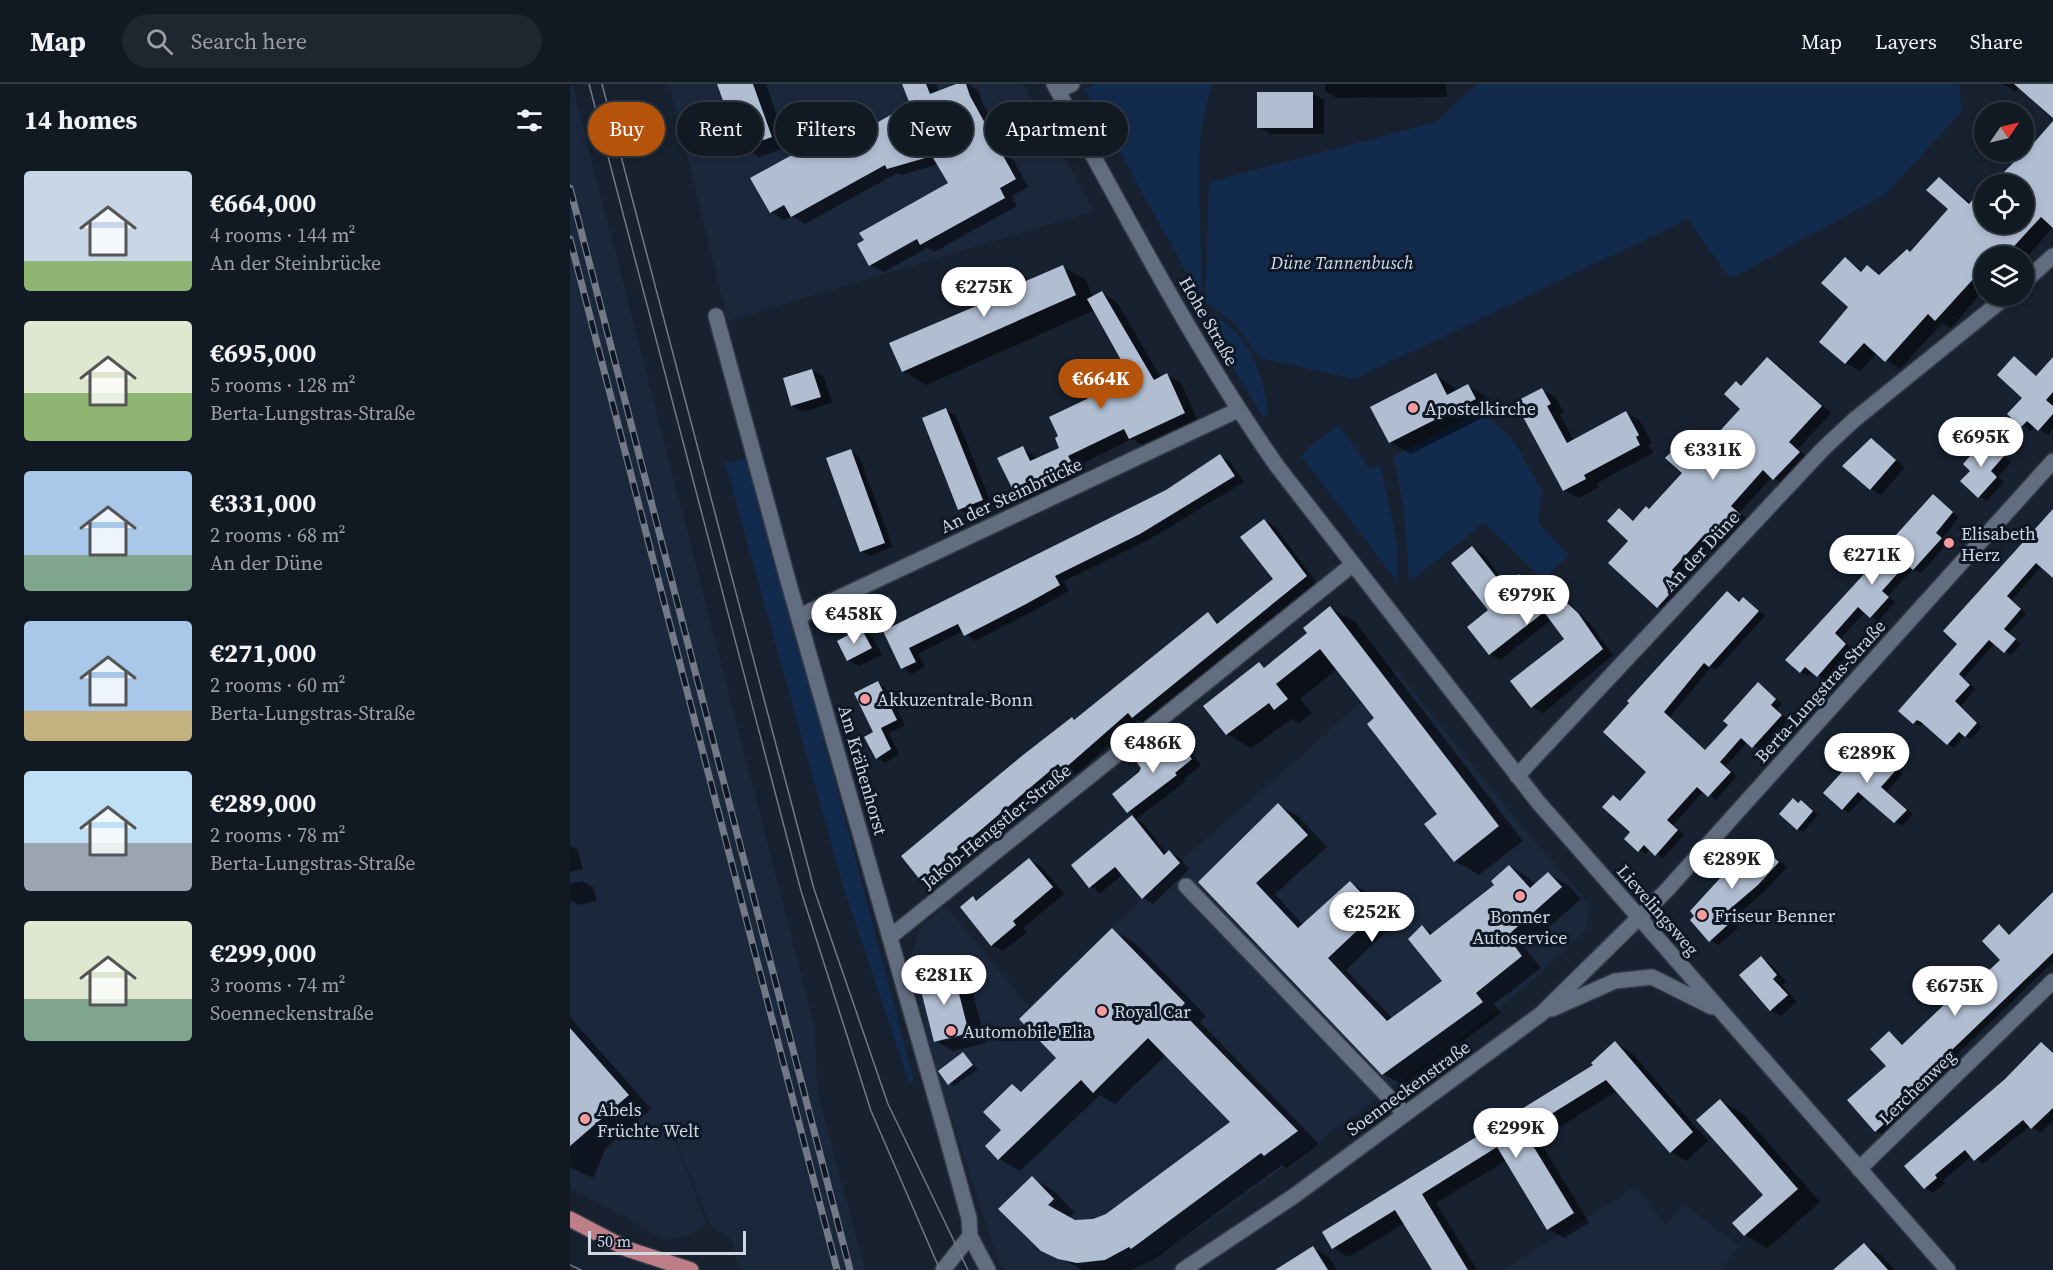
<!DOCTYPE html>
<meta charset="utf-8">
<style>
:root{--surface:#111923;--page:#1e2630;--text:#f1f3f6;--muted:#9ca0a6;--line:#303841;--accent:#b45309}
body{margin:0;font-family:"Source Serif 4",serif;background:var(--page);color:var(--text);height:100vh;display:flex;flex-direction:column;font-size:22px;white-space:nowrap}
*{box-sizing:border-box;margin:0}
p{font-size:20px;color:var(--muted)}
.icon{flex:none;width:33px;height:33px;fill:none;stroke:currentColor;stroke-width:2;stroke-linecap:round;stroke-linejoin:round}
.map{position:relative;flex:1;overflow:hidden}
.panel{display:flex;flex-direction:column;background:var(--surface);width:570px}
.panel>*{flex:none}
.hud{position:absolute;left:18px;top:18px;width:570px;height:54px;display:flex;gap:12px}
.needle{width:39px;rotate:56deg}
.controls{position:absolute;left:1404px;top:18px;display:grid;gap:12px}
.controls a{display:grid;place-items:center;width:60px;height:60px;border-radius:50%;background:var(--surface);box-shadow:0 3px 9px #0003,0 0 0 2px var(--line);font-size:30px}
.scale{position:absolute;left:18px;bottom:15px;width:158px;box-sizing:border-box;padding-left:6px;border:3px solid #d0d7e1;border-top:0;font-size:16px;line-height:21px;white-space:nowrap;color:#d0d7e1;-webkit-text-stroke:4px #0e1725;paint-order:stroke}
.price{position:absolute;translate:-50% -51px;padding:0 14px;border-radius:21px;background:#fff;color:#222;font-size:20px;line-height:39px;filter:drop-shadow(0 2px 3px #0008)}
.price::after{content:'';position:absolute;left:50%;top:36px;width:18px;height:14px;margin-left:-9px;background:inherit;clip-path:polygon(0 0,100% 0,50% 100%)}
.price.current{background:var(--accent);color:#fff}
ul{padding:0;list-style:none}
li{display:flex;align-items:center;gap:18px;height:150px;padding:0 24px}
li span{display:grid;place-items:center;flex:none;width:168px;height:120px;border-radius:6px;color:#555}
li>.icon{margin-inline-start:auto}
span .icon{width:72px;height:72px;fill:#fffc;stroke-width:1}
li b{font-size:26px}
h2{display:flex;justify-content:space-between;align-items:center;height:72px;padding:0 24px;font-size:26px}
.pill{padding:0 21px;border-radius:27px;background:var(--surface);box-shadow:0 3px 9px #0003,0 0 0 2px var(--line);font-size:21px;line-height:54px}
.pill.current{background:var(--accent);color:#fff}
header{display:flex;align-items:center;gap:36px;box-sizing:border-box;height:84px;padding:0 30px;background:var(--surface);border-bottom:2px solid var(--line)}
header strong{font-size:28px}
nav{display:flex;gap:33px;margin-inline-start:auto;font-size:21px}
.search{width:420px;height:54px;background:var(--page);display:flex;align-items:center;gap:15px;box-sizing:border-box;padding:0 21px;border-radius:33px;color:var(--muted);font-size:22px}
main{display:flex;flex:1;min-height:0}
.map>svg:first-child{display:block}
.built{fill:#1b283c}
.green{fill:#122a4c}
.shadow{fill:#0007;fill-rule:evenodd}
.building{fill:#b1bed2}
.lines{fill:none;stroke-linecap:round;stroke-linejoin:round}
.minor-casing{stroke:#343b47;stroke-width:18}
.major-casing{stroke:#343b47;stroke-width:18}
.minor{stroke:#626d7f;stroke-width:15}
.major{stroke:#bd7e87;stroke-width:15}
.tram{stroke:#717a86;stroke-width:1.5}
.rail-casing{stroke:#717a86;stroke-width:7}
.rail{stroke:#0e1725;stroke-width:4.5;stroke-dasharray:14;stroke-linecap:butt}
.poi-dot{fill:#f59b9b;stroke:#0e1725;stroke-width:2}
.labels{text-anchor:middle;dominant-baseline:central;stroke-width:6;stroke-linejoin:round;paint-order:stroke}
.park-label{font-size:18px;font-style:italic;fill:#d1ddee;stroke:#0e1725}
.street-label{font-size:18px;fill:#d0d7e1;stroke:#0e1725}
.poi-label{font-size:18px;fill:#d0d7e1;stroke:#0e1725;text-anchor:start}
</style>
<header>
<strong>Map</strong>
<div class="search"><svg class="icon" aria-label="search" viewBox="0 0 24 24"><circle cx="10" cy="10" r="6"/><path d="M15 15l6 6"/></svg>Search here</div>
<nav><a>Map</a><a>Layers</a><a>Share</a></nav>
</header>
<main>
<section class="panel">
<h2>14 homes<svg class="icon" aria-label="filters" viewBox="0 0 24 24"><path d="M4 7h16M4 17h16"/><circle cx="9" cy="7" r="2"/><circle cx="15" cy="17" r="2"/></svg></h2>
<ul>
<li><span style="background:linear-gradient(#c9d6e8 75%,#8fb573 0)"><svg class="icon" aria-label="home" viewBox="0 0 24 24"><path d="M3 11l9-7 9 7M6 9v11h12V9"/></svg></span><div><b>€664,000</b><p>4 rooms · 144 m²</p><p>An der Steinbrücke</p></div></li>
<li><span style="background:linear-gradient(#dfe7d0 60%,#8fb573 0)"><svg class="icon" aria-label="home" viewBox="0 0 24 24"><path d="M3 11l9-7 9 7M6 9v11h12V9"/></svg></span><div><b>€695,000</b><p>5 rooms · 128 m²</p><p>Berta-Lungstras-Straße</p></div></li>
<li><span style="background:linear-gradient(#a9c7e8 70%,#7fa58c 0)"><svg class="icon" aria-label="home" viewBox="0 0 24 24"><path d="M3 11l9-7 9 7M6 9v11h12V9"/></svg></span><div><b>€331,000</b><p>2 rooms · 68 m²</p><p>An der Düne</p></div></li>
<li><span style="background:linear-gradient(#a9c7e8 75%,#c2b280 0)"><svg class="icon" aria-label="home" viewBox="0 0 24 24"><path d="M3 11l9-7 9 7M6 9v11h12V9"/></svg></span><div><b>€271,000</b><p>2 rooms · 60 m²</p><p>Berta-Lungstras-Straße</p></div></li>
<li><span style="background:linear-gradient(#bfe0f5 60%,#9aa5b1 0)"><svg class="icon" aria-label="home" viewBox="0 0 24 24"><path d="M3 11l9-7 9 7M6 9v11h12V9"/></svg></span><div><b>€289,000</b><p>2 rooms · 78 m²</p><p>Berta-Lungstras-Straße</p></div></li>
<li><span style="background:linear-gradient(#dfe7d0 65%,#7fa58c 0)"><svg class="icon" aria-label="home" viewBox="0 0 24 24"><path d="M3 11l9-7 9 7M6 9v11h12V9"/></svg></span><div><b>€299,000</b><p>3 rooms · 74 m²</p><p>Soenneckenstraße</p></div></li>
</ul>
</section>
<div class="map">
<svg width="1483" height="1186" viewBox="0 0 1483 1186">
<rect width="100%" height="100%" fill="#17212f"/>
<path class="built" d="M0,0H2L244,940L248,1010L295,1186H169L162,1155L141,1142L98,1037L136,1139L123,1150L96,1156L0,1104Z
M99,0H453L524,127L158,237Z
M827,587L952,743L1012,811L1019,825L1017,844L960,900L907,941L637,1139L581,1174L556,1186H436L430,1181L372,1006L339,878L351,842L376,822L459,923L618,771Z
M1066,1103L1095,1141L1113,1120L1169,1162L1150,1186H933Z"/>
<path class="green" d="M525,0H643C618,64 634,139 631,207H627L515,6Z
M907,0H1389L1392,27L1316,110L1160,195L1118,135L785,295L690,274L665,240L635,217L639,98L866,38Z
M635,229C676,240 695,292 698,330L693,333L633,234Z
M905,329L923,338L942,354L972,407L968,438L998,471L974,496L914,439L839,498L834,424L823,373Z
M769,341L800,385L809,380L811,384L827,458V497L732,373L740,362Z
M180,374L344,997L339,998L274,805L155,379Z"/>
<path class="shadow" d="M149,0H196L218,63L189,73L171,63Z
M334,0H366L369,8L390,0H398L408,6L413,20L458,103L442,112L447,122L364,168L357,164L314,188L300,181L380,100L369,80L331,91L327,89L235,140L221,132L214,136L201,128L251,57L264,65L341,21Z
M755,0H876L877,13L767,14L755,7Z
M1433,0H1483V24L1481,27L1449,5L1446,8Z
M743,10L754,16V50H700L689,43Z
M1483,40V143L1454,176V172H1414V206L1381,244L1372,239L1330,285L1307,269L1290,287L1276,279L1280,223L1275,175L1293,187L1297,182L1312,191L1341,169L1380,125L1369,95L1402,119L1412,108L1414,109V140H1454V100H1424L1449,72L1445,68H1454V51L1464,60Z
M1454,180L1458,184L1454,188Z
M493,183L516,196L523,214L532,209L546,217L591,294L597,291L611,299L628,337L574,362L562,355L511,380L515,387L459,417L446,409L453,364L468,375L491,364L563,295L525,226L356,301L333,287L427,215Z
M1444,274L1467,292L1483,275V345L1478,351L1465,342L1461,347L1439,330L1454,314Z
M1198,275L1208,281L1261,329L1228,365L1239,375L1214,401L1202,393L1170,428L1180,438L1156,465L1144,457L1112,493L1122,502L1098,528L1088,522L1049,426L1065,437L1080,426L1114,389L1111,365L1123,373L1138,362L1172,325L1166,299L1173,303Z
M242,286L254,293L262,319L233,328L222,321Z
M866,291L889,307L898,302L919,314L926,327L841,370L820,358Z
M972,305L986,314L994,328L990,331L1004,357L1056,329L1070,337L1082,359L1079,361L1083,369L1027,399L1029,403L1009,414L994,406Z
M376,326L386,332L422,421L399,430L389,425Z
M1302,356L1335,383L1311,411L1301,405Z
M1415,357L1441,378L1428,393L1434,398L1417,417L1409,412L1402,386Z
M281,367L289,372L323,463L300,472L291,467Z
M650,372L660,378L674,398L580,455L494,497L499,507L469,524L405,557L393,547L348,570L355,583L342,590L332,584L315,548L596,408Z
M1363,412L1389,433L1373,454L1378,459L1351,489L1343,485L1318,512L1325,518L1308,537L1295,528L1271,554L1283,565L1255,596L1242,587L1238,592L1231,588L1319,465Z
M1483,427V492L1472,482L1442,516L1456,530L1439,549L1451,560L1441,571L1425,559L1394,594L1405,605L1391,622L1412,643L1401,655L1395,651L1384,664L1354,638L1350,643L1330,626L1389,560L1375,547Z
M694,436L705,443L747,499L574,639L568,636L505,691L497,687L363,802L352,796L333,772L502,635L505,637L638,530L651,539L705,496Z
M902,464L913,470L939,503L949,492L967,506L974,499L984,505L1018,537L1043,571L973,629L962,623L942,598L996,556L981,536L930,576L920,570V527Z
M1157,508L1171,518L1174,515L1180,519L1195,532L1146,586L1141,583L1100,633L1136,667L1160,641L1188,600L1212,619L1207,625L1218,636L1190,666L1178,657L1156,682L1167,692L1146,716L1134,707L1103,741L1114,751L1093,774L1080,765L1076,770L1069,766L1043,713L1051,717L1078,688L1035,648Z
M761,524L785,538L953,757L909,791L885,777L869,730L806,634L767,585L730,615L742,629L729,639L722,635L681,664L657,650L689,580L696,584L740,549Z
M291,546L303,553L312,571L289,582L278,576Z
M308,599L316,604L335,641L319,649L329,670L315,679L307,674Z
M605,656L615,661L631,681L614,695L616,697L566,735L573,739L597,770L600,768L610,774L619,785L583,820L573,814L553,790L531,809L520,802L503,781L564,731L544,711L571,689L595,658L599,660Z
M1298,660L1333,689L1317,708L1343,730L1332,742L1295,712L1279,729L1273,725Z
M1223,716L1236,721L1248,731L1233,748L1227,745Z
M708,721L728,732L757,763L705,810L734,842L780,799L800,810L826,838L776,886L823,935L874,897L852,843L865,850L926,801L940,782L959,794L966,801L979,790L998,801L1011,815L955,864L971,884L924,920L931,929L833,1001L813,990L630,798Z
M1185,758L1217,783L1197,805L1162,836L1169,843L1148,861L1140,856Z
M0,762L8,766L13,785L0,788Z
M459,776L471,782L494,810L453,844L457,848L433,867L422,861L403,814L409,817Z
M12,797L23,803L27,817L9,821L0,816V800Z
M1480,813L1483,814V878L1344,1012L1349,1017L1312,1050L1306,1047L1318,982L1320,949L1334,961L1382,915L1378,891L1398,908L1432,876L1429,842L1440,851Z
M542,846L564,858L636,932L630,938L749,1060L716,1084L712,1081L583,1176L560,1186H512L464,1160L462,1094L484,1107L505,1129L499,1134L505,1137L523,1136L536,1131L662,1038L596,971L545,1020L530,1011L450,1087L429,1075L443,1002L453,1008L488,974Z
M1191,874L1201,880L1216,897L1212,901L1227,918L1211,932L1201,926L1171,892Z
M383,888L400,898L416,959L383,967L366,957ZM406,946L407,949L377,956V953Z
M0,933L81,1025L36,1064L23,1094L0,1083Z
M1045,959L1061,968L1138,1057L1116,1077L1101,1068L1047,1007L969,1056L1019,1139L994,1154L979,1145L937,1076L866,1119L907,1186H863L835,1139L779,1173L763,1164L1025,982Z
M1472,960L1483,968V1037L1470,1049L1460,1042L1413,1080L1402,1072L1372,1097L1375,1099L1363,1109L1355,1104L1436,996Z
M393,970L408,985L384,1002L379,999Z
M1150,1016L1173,1030L1250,1118L1198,1164L1175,1151L1195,1112Z
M1294,1161L1311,1171L1325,1186H1266Z
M743,1164L759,1173L767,1186H706Z"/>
<path class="building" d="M147,0H183L202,53L170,64Z
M332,0H356L360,10L386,0H396L400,12L446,95L430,104L435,114L350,161L347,155L299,182L287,160L294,156L289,149L378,99L362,72L317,85L315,81L221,133L214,121L200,129L180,94L251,55L257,67L340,20Z
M1444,0H1483V34Z
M687,8H743V44H687Z
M1483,37V144L1471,133L1435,172H1414V200L1406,192L1365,237L1358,230L1315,278L1294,259L1275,280L1249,258L1278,223L1251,199L1275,173L1291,188L1297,181L1309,191L1337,165L1340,168L1378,125L1356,106L1369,93L1399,120L1414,103V140H1454V100H1422L1454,68V53L1462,61Z
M493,181L506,211L332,288L319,259L425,214L423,211Z
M532,207L584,296L597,289L615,329L559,355L554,345L498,372L502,379L445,410L427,374L453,362L460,377L489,364L485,354L488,352L479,333L561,294L517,215Z
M1444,272L1466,292L1483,273V308L1476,316L1483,322V330L1468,347L1457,337L1451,343L1437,330L1452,314L1427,291Z
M1197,273L1252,322L1219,358L1230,368L1203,396L1193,386L1161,422L1171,431L1145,460L1135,450L1102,486L1113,495L1087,524L1038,479L1058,457L1037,437L1049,424L1063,437L1076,422L1079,425L1112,389L1095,374L1105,364H1111L1121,373L1135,359L1137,361L1170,325L1154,310L1166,297L1171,302Z
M242,285L251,313L221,322L213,294Z
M866,289L877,311L898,300L906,315L819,359L800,323Z
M972,304L981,320L977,322L997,359L1056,327L1069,351L1066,353L1070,361L1014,391L1016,395L993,407L945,318Z
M376,324L413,416L388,426L352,334Z
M1301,354L1326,376L1300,406L1272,382Z
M1415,355L1434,372L1421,387L1427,393L1408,414L1390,397L1400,387L1393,380Z
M281,365L315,459L290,468L256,374Z
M650,370L665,392L570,450L485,492L490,501L458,519L394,552L388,540L339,564L346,578L331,585L313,547L596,406Z
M1363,410L1383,428L1366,449L1372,454L1343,486L1336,480L1312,507L1319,513L1300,534L1288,523L1265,549L1276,560L1247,593L1235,583L1230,589L1215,576L1318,464L1325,452Z
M1483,425V494L1466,479L1437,512L1451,525L1434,545L1446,555L1434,569L1419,556L1389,590L1400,601L1385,617L1407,639L1395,653L1389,648L1377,661L1351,638L1347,636L1343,640L1328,627L1387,560L1373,547Z
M694,435L737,492L562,634L558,629L493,686L488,680L351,797L331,772L453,671L502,633L504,636L638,528L647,540L703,495L670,453Z
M902,462L935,504L949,490L965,506L973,497L1008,529L1033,565L961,624L940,597L994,555L974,528L919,571L897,543L918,526L881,479Z
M1157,507L1169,518L1173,513L1189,527L1139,583L1134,579L1094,628L1135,666L1158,641L1153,637L1188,598L1206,615L1201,621L1212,631L1182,664L1171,654L1150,678L1161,688L1138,713L1127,703L1097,736L1108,746L1085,772L1074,761L1068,768L1054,755L1060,748L1032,723L1043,711L1050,717L1076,688L1033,648L1059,619L1057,617Z
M760,522L929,742L884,778L854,740L867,730L797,640L804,634L750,565L706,600L718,615L704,626L699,619L656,651L633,622L689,578L694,584L737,549L733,544Z
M291,544L302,564L277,577L267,557Z
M308,597L327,636L311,644L321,665L306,675L294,653L303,648L284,609Z
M605,654L622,675L605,689L607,691L557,729L542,710L569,688L571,684L567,679L595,656L598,660Z
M1298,659L1327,685L1311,703L1337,726L1324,739L1288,708L1272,726L1253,709Z
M1223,714L1228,719L1231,716L1243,727L1227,746L1209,730Z
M708,719L738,751L686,799L728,844L780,797L808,827L758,874L817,937L872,897L838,855L852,841L860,851L924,801L921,797L939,781L960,804L978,788L992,803L937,852L952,872L906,909L913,918L812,991L628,798Z
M562,731L594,771L599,766L610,779L572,815L545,783L519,804L501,781Z
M1185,756L1209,778L1188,801L1154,830L1161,838L1139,858L1120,836L1124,832L1120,827Z
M459,774L483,803L443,837L446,841L421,862L390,823L403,812L406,817Z
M1483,808V869L1339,1007L1344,1013L1305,1048L1277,1016L1316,982L1300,965L1319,947L1332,961L1380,915L1366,901L1378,889L1396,908L1430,876L1412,857L1429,840L1439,851Z
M542,844L615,919L609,925L728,1047L694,1072L691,1069L561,1165L559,1163L535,1176L507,1179L488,1175L471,1167L428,1125L462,1092L484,1115L478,1121L505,1136L523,1135L536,1130L660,1038L578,954L523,1009L511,996L428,1076L415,1062L431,1046L413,1028L442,1000L451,1008L486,974L449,935Z
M1191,872L1207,891L1203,895L1218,911L1200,927L1169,891Z
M383,886L399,949L364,958L348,895Z
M0,944L59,1011L0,1062Z
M1045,957L1123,1048L1100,1069L1036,996L954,1047L1004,1129L977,1146L927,1063L852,1110L898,1186H862L825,1126L762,1165L752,1148L1023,981L1021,979Z
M1471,958L1483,969V1024L1461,1045L1453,1036L1404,1077L1395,1066L1365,1091L1367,1094L1354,1105L1334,1082L1435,995Z
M393,968L403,981L378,1001L368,987Z
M1150,1015L1228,1105L1174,1152L1162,1139L1193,1111L1126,1036Z
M1294,1159L1318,1186H1263Z
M743,1162L758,1186H705Z"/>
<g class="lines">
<g class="minor-casing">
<path id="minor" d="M484,0C555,129 623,262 707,382L968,718L1378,1186
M488,7L502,0
M1454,198L1483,172
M146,232L219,500L375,1047L399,1134L400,1152L418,1186
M230,532L668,326
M947,692L1254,364L1284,336L1437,212
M616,802L835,1030
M320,853L782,481
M982,925L1045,897L1082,893L1142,923
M1289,1085L1483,897
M373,1186L400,1152
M613,1186L724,1112L971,930L1096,807L1483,377"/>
</g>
<g class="major-casing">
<path id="major" d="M0,1135L57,1165L121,1186"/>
</g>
<use href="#minor" class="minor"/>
<use href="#major" class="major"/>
<path class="tram" d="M19,0L231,807L301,1027L370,1186
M32,0L244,805L318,1020L398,1186
M0,1181L11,1186"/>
<g class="rail-casing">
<path id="rail" d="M0,104L280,1186
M0,155L267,1186"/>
</g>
<use href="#rail" class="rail"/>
</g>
<g class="poi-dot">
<circle cx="843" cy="324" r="6"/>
<circle cx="1379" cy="459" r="6"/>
<circle cx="295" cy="615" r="6"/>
<circle cx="950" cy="812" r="6"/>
<circle cx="1132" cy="831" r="6"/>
<circle cx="532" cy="927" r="6"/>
<circle cx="381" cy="947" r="6"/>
<circle cx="15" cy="1035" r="6"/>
</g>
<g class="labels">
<g class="park-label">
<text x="772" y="178">Düne Tannenbusch</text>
</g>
<g class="street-label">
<text transform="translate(639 237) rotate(60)">Hohe Straße</text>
<text transform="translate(441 411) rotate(-25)">An der Steinbrücke</text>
<text transform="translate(1131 467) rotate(-47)">An der Düne</text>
<text transform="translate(1250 607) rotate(-48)">Berta-Lungstras-Straße</text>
<text transform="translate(293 686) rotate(74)">Am Krähenhorst</text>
<text transform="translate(426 742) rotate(-39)">Jakob-Hengstler-Straße</text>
<text transform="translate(1088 826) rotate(49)">Lievelingsweg</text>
<text transform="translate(1347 1003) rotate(-44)">Lerchenweg</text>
<text transform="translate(838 1004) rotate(-36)">Soenneckenstraße</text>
</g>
<g class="poi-label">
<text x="855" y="324">Apostelkirche</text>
<text x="1391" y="449">Elisabeth<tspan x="1391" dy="21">Herz</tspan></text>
<text x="307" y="615">Akkuzentrale-Bonn</text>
<text x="1144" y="831">Friseur Benner</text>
<text x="950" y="832" text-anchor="middle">Bonner<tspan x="950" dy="21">Autoservice</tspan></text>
<text x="544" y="927">Royal Car</text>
<text x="393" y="947">Automobile Elia</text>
<text x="27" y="1025">Abels<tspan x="27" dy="21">Früchte Welt</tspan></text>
</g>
</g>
</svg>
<div class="controls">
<a><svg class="needle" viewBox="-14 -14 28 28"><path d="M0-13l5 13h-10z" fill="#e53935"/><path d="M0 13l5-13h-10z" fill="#9ca0a6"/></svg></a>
<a><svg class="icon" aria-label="locate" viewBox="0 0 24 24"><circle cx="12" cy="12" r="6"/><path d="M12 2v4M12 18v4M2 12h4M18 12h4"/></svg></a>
<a><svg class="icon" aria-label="layers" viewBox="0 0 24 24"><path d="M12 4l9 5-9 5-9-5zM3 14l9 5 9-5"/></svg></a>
</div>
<div class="scale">50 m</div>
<b class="price" style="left:414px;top:234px">€275K</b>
<b class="price current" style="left:531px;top:326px">€664K</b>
<b class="price" style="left:1411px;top:384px">€695K</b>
<b class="price" style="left:1143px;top:397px">€331K</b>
<b class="price" style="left:1302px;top:502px">€271K</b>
<b class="price" style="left:957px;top:542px">€979K</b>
<b class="price" style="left:284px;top:561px">€458K</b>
<b class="price" style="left:583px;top:690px">€486K</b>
<b class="price" style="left:1297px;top:700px">€289K</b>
<b class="price" style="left:1162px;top:806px">€289K</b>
<b class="price" style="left:802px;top:859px">€252K</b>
<b class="price" style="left:374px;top:922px">€281K</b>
<b class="price" style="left:1385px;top:933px">€675K</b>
<b class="price" style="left:946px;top:1075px">€299K</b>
<div class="hud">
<a class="pill current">Buy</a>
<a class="pill">Rent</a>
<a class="pill">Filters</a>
<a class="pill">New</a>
<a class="pill">Apartment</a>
</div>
</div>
</main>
